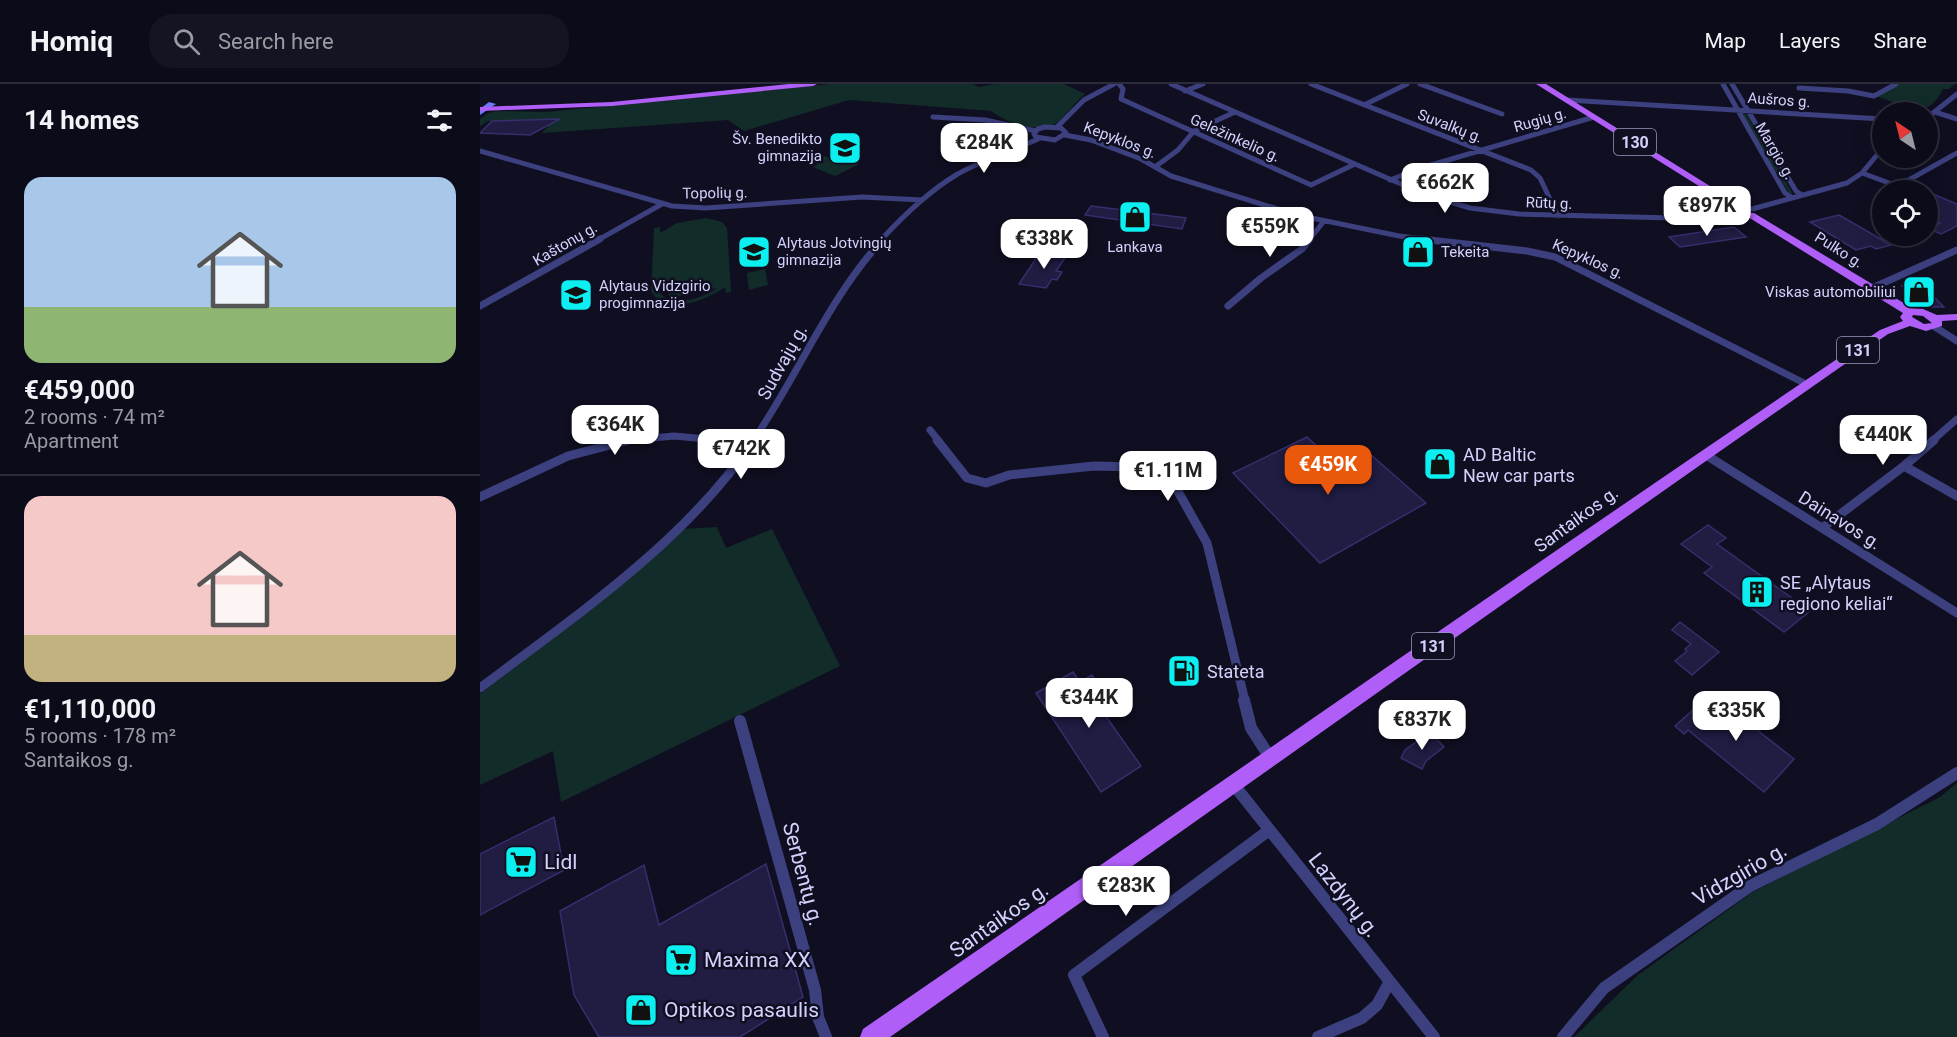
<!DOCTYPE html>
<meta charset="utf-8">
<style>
:root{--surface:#0c0b1a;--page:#151423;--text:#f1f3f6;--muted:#9a9ba2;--line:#2c2b39;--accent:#ea580c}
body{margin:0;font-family:Roboto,sans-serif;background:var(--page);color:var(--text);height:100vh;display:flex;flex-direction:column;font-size:22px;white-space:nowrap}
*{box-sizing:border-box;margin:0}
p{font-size:20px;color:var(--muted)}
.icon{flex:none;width:33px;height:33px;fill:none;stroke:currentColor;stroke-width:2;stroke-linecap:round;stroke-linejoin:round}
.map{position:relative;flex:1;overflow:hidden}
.drawer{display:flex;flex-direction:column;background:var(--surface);width:480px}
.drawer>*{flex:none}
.needle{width:39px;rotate:325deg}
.buttons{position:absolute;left:1392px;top:18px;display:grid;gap:12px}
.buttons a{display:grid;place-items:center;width:66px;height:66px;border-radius:50%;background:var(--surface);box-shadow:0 6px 24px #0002,0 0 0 2px var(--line);font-size:30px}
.price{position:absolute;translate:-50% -51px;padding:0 14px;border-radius:12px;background:#fff;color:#222;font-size:20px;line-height:39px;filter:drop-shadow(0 2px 3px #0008)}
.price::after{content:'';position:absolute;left:50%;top:36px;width:18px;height:14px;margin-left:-9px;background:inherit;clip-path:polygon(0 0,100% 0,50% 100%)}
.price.current{background:var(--accent);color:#fff}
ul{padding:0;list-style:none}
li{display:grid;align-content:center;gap:12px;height:318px;padding:0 24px}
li+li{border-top:2px solid var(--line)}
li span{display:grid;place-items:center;height:186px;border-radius:18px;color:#555}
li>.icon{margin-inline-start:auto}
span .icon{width:108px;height:108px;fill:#fffc;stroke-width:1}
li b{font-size:26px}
h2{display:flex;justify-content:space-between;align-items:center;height:72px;padding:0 24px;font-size:26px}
header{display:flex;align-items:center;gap:36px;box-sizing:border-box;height:84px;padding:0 30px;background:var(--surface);border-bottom:2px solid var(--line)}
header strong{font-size:28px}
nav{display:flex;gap:33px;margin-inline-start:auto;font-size:21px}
.search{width:420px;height:54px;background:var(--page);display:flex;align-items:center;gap:15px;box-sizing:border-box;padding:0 21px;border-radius:24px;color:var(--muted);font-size:22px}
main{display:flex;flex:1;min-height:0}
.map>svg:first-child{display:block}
.green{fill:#122c29;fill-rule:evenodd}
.building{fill:#201c42;stroke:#352f6d;stroke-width:1.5}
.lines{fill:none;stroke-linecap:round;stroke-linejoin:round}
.street-far3{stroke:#3c407f;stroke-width:5}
.street-far2{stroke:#3c407f;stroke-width:7}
.street-far1{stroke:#3c407f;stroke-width:9}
.street{stroke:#3c407f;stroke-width:12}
.secondary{fill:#6d77f9;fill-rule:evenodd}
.primary{fill:#b05ef8;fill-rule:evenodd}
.labels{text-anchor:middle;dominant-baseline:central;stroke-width:5;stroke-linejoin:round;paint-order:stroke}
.far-street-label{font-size:15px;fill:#d3d2fd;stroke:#100f22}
.far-poi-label{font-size:15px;fill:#d3d2fd;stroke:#100f22;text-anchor:start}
.shield{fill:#100f22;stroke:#9898bb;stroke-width:1.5}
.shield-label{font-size:16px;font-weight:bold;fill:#d3d2fd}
.street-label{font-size:18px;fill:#d3d2fd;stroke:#100f22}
.poi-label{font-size:18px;fill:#d3d2fd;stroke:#100f22;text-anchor:start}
.near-poi-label{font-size:21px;fill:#d3d2fd;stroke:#100f22;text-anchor:start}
.near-street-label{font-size:21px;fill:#d3d2fd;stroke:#100f22}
</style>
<header>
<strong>Homiq</strong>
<div class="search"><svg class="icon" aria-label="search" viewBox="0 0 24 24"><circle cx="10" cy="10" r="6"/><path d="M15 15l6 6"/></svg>Search here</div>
<nav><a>Map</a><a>Layers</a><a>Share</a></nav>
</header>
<main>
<section class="drawer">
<h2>14 homes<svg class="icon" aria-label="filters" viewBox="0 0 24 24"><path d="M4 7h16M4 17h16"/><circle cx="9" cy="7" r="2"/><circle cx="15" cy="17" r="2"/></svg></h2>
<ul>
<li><span style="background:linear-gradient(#a9c7e8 70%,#8fb573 0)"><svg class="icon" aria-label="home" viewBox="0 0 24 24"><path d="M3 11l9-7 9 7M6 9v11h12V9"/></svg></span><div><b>€459,000</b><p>2 rooms · 74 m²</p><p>Apartment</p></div></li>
<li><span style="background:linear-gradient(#f6c9c9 75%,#c2b280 0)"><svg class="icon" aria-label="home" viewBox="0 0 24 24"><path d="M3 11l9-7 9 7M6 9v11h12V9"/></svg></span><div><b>€1,110,000</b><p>5 rooms · 178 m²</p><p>Santaikos g.</p></div></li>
</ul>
</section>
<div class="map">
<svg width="1477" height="953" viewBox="0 0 1477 953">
<rect width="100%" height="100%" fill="#100f22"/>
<path class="green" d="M350,0H492L499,3L515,0H584L605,10C595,18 588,29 579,37C562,52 526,39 511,27L369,16L264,47L248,36L62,49L75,35L8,37L0,42V35L8,29L16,27L66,28Z
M1419,0H1475L1469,5H1463C1452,27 1440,28 1416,28L1424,22L1396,12Z
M1263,29L1267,31L1313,110L1309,109L1261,30Z
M331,67L350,74L340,80L357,71L379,80L355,92L333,83L338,80L320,73Z
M226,134L242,138L247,144L251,208L246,209L245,203C227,216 185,233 171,207L174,144L180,143V149L197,139ZM189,201V214L237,204C223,215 188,225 178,206V203Z
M285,185L288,201L269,206L267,189Z
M237,443L246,464L292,445L360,582L81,718L73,667L0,701V610L117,520L202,445Z
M1477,699V953H1094L1158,891L1273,808L1460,713Z"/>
<path class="building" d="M80,35L50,51L0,49L12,37Z
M1453,110L1477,120V142L1461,150L1449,145L1460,139L1448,134V112Z
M611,122L706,134L702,145L605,131Z
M1359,131L1411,161L1396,165L1391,162L1376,166L1330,138Z
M1254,143L1266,153L1200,163L1189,153Z
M930,162L947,164L945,174L928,171Z
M561,167L587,171L576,187L582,188L577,196L572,195L566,204L539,200Z
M1442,201L1464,223H1449L1441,215H1435L1422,202Z
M827,353L842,367L849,363L870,382L891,371L946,419L840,479L753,389Z
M1228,441L1246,454L1237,460L1330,527L1304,548L1224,489L1232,483L1201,460Z
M1200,538L1239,568L1212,591L1195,577L1207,567L1205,565L1211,560L1192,546Z
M593,588L600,598L612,591L626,611L615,617L661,682L621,708L556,609Z
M1231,610L1314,675L1284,708L1208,646L1204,650L1195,642Z
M950,648L964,663L946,677L942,685L921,674L925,666Z
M74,733L84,786L0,831V770Z
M286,780L323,913L260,953H119L94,911L80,827L164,781L179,841Z"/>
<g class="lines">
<path class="street-far3" d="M639,0L643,5L641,15L831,101L875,80
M691,0L944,110L990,124L1039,130L1193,134H1227L1256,129
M831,0L1051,86L1060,94L1078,132
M940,0L1022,30
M1243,0L1305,109L1311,113
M1252,0L1316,107L1322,111
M1319,4L1368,7L1394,12L1416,0
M705,7L723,0
M1087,16L1402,35
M884,21L927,0
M1455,28L1477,35
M453,33L505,36L556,47
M1448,33L1477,10
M565,43L581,44L586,49L575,56L556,53L554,50L558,45Z
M577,43L604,16L634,0
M585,51L611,56L661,75L691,92L817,131L919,152L954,156
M0,67L192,122L226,124L382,113L442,116
M675,83L698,66L714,47L755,28
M1382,89L1428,106
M910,96L941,84L1114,33
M1418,102L1477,69
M1272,125L1367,99L1382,89L1402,65
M118,156L182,120
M401,156C423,132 448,108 476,91C502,76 531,67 558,55
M829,156L844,137"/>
<path class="street-far2" d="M941,155L1047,167L1075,173L1328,301
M1392,204L1477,166
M0,222L120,155
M748,222L781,194L822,165L830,155
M1455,243L1477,257
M450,346L459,357
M140,357L194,352L249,357
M273,357C319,290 348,215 403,155
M1452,357L1477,335"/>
<path class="street-far1" d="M237,356L273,359
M457,356L487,394L506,399L529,391L614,382L657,383L691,395L727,459L765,617
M1226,371L1477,529
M1424,382L1477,412
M0,413L88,372L149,356
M1342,444L1424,382L1454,356
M0,604C98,530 205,458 274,356"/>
<path class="street" d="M764,616L771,644L791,675
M260,637L335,906L338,933L346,953
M754,701L954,953
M623,953L594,891L788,747
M838,953L882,934L897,921L909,899
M1083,953L1124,904L1270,802L1397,740L1477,689"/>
<path class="secondary" d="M9,18L16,20L0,31V25Z"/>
<path class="primary" d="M309,0H337L333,2L132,22L0,27V23L132,18Z
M1056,0H1066L1262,122L1254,124Z
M1268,129H1274L1432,224L1443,225L1457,231L1477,230V236L1462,237V242L1446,247L1430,242L1408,250C1074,482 743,719 410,953H380L383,945C722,712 1059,476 1400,246L1423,237L1420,233L1423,229L1268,133ZM1433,231L1443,232L1452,239L1444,240L1432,233Z"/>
</g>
<defs>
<g id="school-square" transform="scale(1.725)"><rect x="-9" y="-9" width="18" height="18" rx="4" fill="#0beff0" stroke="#100f22"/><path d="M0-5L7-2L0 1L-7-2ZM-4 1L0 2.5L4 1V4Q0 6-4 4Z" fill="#111"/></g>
<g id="shop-square" transform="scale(1.725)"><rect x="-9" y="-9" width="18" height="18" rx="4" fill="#0beff0" stroke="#100f22"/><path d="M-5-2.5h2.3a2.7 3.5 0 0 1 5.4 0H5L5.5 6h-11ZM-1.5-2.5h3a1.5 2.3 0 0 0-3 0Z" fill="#111"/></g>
<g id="building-square" transform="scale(1.725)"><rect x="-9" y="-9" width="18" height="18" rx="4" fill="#0beff0" stroke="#100f22"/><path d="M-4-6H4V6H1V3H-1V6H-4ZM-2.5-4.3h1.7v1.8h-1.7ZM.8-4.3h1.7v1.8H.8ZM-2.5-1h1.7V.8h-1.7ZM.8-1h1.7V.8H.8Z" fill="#111"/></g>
<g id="fuel-square" transform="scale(1.725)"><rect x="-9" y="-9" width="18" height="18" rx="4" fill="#0beff0" stroke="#100f22"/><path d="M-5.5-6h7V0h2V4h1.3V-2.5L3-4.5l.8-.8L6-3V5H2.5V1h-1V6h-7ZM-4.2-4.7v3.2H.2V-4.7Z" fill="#111"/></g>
<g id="supermarket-square" transform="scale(1.725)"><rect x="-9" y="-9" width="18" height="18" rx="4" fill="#0beff0" stroke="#100f22"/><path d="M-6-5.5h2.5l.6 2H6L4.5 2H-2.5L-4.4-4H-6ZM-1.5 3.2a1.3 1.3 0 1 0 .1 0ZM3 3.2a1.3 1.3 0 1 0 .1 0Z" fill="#111"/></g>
</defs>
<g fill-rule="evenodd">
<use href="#school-square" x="365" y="64"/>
<use href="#shop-square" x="655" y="133"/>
<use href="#school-square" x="274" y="168"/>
<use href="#shop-square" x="938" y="168"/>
<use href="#shop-square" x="1439" y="208"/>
<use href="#school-square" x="96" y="211"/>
<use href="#shop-square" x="960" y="380"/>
<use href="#building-square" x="1277" y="508"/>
<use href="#fuel-square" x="704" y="587"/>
<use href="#supermarket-square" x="41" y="778"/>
<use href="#supermarket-square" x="201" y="876"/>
<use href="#shop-square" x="161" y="926"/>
</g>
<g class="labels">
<g class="far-street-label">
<text transform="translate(1299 16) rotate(4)">Aušros g.</text>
<text transform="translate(1060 36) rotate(-16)">Rugių g.</text>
<text transform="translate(970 42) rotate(21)">Suvalkų g.</text>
<text transform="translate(755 54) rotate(24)">Geležinkelio g.</text>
<text transform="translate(640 56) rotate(21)">Kepyklos g.</text>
<text transform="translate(1295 67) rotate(60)">Margio g.</text>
<text transform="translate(235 109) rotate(-1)">Topolių g.</text>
<text transform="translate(1069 119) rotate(2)">Rūtų g.</text>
<text transform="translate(85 160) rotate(-30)">Kaštonų g.</text>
<text transform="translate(1359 166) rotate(32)">Pulko g.</text>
<text transform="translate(1108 175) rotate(24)">Kepyklos g.</text>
</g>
<g class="far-poi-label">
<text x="342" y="55" text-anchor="end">Šv. Benedikto<tspan x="342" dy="17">gimnazija</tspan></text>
<text x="297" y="159">Alytaus Jotvingių<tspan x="297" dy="17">gimnazija</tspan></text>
<text x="655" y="163" text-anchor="middle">Lankava</text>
<text x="961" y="168">Tekeita</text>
<text x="119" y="202">Alytaus Vidzgirio<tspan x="119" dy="17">progimnazija</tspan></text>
<text x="1416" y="208" text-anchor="end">Viskas automobiliui</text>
</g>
<g class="shield">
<rect x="1134" y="45" width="42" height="26" rx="4.5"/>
<rect x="1357" y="253" width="42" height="26" rx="4.5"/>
<rect x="932" y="549" width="42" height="26" rx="4.5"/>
</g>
<g class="shield-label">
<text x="1155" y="58">130</text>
<text x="1378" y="266">131</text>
<text x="953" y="562">131</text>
</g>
<g class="street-label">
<text transform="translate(302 278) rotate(-61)">Sudvajų g.</text>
<text transform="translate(1096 435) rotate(-36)">Santaikos g.</text>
<text transform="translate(1360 436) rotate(32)">Dainavos g.</text>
</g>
<g class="poi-label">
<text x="983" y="370">AD Baltic<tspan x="983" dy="21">New car parts</tspan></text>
<text x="1300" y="498">SE „Alytaus<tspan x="1300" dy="21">regiono keliai“</tspan></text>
<text x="727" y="587">Stateta</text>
</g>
<g class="near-poi-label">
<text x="64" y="778">Lidl</text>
<text x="224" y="876">Maxima XX</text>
<text x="184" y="926">Optikos pasaulis</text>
</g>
<g class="near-street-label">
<text transform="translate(323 790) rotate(75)">Serbentų g.</text>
<text transform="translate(1260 790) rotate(-30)">Vidzgirio g.</text>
<text transform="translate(864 811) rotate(52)">Lazdynų g.</text>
<text transform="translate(519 836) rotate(-35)">Santaikos g.</text>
</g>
</g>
</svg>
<div class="buttons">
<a><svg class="needle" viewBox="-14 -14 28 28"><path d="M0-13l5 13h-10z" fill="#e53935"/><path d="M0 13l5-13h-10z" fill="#9a9ba2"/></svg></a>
<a><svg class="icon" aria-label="locate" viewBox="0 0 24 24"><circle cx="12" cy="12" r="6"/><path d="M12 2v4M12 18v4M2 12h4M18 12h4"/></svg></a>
</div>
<b class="price" style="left:504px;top:90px">€284K</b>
<b class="price" style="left:965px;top:130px">€662K</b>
<b class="price" style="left:1227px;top:153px">€897K</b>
<b class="price" style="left:790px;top:174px">€559K</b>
<b class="price" style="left:564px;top:186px">€338K</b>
<b class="price" style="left:135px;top:372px">€364K</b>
<b class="price" style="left:1403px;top:382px">€440K</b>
<b class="price" style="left:261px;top:396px">€742K</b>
<b class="price current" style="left:848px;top:412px">€459K</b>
<b class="price" style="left:688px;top:418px">€1.11M</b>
<b class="price" style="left:609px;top:645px">€344K</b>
<b class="price" style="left:1256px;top:658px">€335K</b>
<b class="price" style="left:942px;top:667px">€837K</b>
<b class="price" style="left:646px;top:833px">€283K</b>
</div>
</main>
